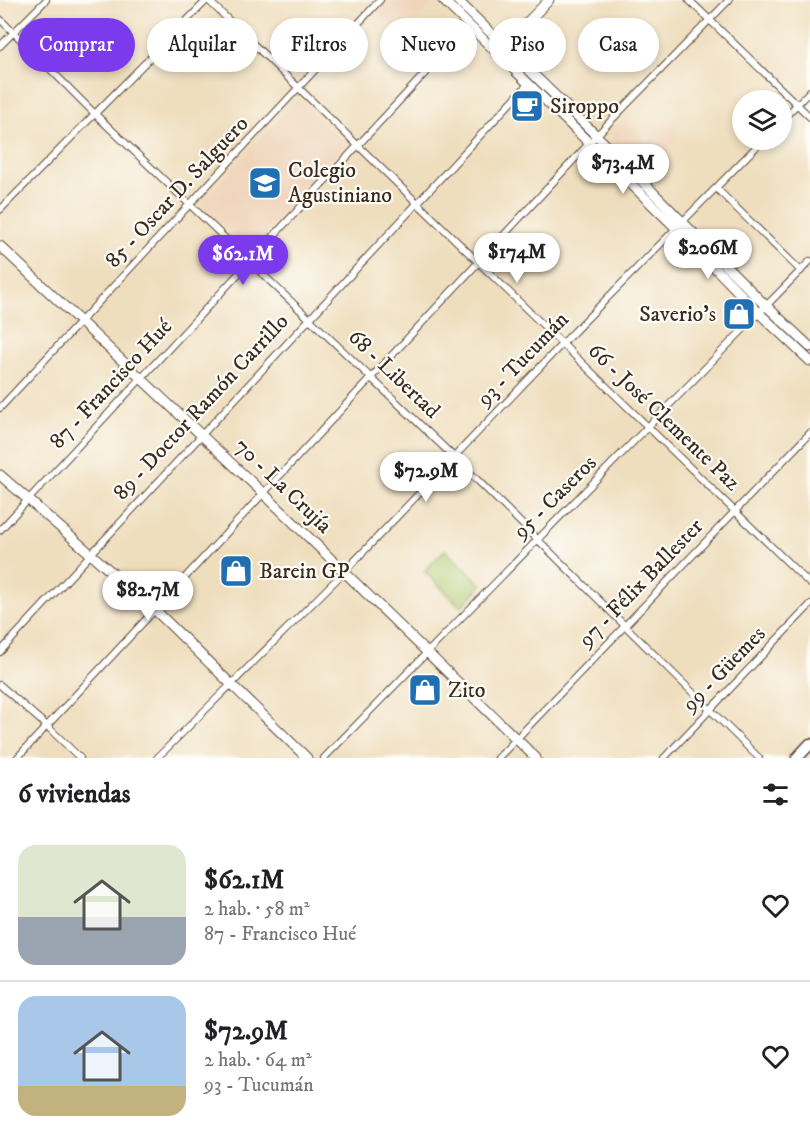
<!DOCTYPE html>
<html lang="es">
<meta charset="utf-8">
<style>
:root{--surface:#fff;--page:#f6f6f6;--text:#202124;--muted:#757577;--line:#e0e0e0;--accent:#7c3aed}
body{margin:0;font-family:"IM FELL DW Pica",serif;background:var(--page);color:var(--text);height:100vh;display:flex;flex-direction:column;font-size:22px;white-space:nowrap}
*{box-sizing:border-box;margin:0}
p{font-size:20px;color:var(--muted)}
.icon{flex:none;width:33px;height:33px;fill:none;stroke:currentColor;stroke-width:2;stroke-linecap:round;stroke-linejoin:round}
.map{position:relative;height:758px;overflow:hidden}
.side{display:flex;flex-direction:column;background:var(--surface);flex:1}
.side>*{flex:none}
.banner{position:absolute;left:18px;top:18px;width:774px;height:54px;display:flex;gap:12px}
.fabs{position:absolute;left:732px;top:90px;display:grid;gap:12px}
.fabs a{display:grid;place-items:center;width:60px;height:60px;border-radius:50%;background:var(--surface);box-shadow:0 3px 9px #0003;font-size:30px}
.price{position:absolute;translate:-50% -51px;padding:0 14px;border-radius:21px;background:#fff;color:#222;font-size:20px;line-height:39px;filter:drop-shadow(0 2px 3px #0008)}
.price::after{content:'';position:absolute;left:50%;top:36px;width:18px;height:14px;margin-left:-9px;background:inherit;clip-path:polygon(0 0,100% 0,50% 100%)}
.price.on{background:var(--accent);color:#fff}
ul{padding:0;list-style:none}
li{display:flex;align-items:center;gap:18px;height:150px;padding:0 18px}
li+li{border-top:2px solid var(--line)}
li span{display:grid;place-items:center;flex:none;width:168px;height:120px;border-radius:18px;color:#555}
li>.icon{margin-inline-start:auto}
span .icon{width:72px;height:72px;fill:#fffc;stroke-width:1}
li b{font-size:26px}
h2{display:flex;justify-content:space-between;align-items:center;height:72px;padding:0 18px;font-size:26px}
.tag{padding:0 21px;border-radius:27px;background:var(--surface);box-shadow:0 3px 9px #0003;font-size:21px;line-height:54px}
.tag.on{background:var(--accent);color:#fff}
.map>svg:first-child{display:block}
.built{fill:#f0d5bc}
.green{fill:#b0ca70;stroke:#767a47;stroke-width:1.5}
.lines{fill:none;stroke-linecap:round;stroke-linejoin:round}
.street-casing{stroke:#564536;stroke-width:8}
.secondary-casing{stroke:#564536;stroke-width:11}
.primary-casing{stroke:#564536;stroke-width:13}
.street{stroke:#fff;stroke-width:6}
.secondary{stroke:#fff;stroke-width:9}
.primary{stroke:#fff;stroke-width:10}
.labels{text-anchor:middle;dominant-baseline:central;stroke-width:4.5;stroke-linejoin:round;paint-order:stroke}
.poi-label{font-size:22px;fill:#3b2a1e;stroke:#fdfcf7;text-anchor:start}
.street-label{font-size:22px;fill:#3b2a1e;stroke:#fdfcf7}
</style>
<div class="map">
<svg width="810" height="758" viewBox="0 0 810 758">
<rect width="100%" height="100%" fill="#fdfcf7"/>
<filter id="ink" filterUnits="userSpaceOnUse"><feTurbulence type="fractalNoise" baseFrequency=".0167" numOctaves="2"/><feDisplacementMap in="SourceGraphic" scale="12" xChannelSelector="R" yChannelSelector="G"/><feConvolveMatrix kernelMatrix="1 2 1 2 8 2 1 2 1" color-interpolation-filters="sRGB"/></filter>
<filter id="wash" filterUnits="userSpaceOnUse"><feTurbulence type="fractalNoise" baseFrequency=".008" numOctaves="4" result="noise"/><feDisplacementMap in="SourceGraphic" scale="24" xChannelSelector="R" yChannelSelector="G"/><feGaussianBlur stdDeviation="1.35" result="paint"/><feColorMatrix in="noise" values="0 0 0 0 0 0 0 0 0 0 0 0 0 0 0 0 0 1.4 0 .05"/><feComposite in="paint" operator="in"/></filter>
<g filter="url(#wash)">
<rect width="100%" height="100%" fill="#efdebd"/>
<path class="built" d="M391,0H427L432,5L403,35L379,13Z
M298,99L346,145L250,249L200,204Z
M625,121L645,140L664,121L681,137L646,172L610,136Z"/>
<path class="green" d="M445,550L482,585L461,607L424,571Z"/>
</g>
<g filter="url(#ink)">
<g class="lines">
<g class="street-casing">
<path id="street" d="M208,0L810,584
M689,0L810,117
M0,19L95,114L454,457L759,758
M0,46L46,0
M782,120L810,91
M716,188L801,271
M0,210L207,0
M0,408L380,0
M0,530L469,26
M0,652L529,83
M0,685L47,726L80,758
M17,758L596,136L729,0
M157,758L344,572L562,344L763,140
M324,758L810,261
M498,758L810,433
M664,758L810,605"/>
</g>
<g class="secondary-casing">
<path id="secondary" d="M443,0L676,228L759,313L810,361
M457,0L605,144L760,300L810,347
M501,49L549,0
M0,246L263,493L536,758
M0,475L155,610L307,758"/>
</g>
<g class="primary-casing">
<path id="primary" d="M797,758L810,744"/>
</g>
<use href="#street" class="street"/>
<use href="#secondary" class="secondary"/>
<use href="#primary" class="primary"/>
</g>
</g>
<defs>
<g id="cafe-square" transform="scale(1.725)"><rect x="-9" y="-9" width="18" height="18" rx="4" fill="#1f6fb2" stroke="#fdfcf7"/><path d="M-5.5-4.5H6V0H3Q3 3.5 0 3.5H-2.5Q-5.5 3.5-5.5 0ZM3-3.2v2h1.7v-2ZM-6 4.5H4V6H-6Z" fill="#fff"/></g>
<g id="university-square" transform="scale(1.725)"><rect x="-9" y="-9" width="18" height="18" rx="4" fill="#1f6fb2" stroke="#fdfcf7"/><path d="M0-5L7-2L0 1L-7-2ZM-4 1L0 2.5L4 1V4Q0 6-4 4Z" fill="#fff"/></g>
<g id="shop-square" transform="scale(1.725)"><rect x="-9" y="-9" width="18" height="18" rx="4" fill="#1f6fb2" stroke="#fdfcf7"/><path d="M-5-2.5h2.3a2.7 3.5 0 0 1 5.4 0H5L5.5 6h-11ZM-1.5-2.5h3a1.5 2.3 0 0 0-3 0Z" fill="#fff"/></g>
</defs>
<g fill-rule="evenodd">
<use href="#cafe-square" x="527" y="106"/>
<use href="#university-square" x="265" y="183"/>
<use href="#shop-square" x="739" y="314"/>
<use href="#shop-square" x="236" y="571"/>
<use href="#shop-square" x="425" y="690"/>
</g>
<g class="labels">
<g class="poi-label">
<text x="550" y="106">Siroppo</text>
<text x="288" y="170">Colegio<tspan x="288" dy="25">Agustiniano</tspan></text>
<text x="716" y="314" text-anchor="end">Saverio's</text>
<text x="259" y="571">Barein GP</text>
<text x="448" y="690">Zito</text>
</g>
<g class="street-label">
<text transform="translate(177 192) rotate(-47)">85 - Oscar D. Salguero</text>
<text transform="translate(523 359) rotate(-46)">93 - Tucumán</text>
<text transform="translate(394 374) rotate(44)">68 - Libertad</text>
<text transform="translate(111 384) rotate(-47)">87 - Francisco Hué</text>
<text transform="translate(201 407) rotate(-47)">89 - Doctor Ramón Carrillo</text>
<text transform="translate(664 417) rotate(44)">66 - José Clemente Paz</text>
<text transform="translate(283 486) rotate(44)">70 - La Crujía</text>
<text transform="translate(555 497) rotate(-45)">95 - Caseros</text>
<text transform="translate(641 583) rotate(-46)">97 - Félix Ballester</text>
<text transform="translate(724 669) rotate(-46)">99 - Güemes</text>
</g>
</g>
</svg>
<div class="fabs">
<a><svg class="icon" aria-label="layers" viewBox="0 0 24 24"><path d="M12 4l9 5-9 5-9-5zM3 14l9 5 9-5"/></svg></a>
</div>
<b class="price" style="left:623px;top:195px">$73.4M</b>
<b class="price" style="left:708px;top:280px">$206M</b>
<b class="price" style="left:517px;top:284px">$174M</b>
<b class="price on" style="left:243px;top:286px">$62.1M</b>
<b class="price" style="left:426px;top:503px">$72.9M</b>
<b class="price" style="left:148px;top:622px">$82.7M</b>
<div class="banner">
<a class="tag on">Comprar</a>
<a class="tag">Alquilar</a>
<a class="tag">Filtros</a>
<a class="tag">Nuevo</a>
<a class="tag">Piso</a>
<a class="tag">Casa</a>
</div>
</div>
<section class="side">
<h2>6 viviendas<svg class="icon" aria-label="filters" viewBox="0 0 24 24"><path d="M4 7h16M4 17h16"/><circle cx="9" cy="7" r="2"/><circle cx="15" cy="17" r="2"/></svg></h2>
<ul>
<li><span style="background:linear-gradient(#dfe7d0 60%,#9aa5b1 0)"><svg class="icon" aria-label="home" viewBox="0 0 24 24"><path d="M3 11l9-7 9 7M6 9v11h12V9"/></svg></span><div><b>$62.1M</b><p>2 hab. · 58 m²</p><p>87 - Francisco Hué</p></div><svg class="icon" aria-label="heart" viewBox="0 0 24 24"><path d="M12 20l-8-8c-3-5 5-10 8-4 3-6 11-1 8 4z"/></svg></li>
<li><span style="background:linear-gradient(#a9c7e8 75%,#c2b280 0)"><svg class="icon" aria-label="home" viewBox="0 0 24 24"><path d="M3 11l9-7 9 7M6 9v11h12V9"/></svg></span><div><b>$72.9M</b><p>2 hab. · 64 m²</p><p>93 - Tucumán</p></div><svg class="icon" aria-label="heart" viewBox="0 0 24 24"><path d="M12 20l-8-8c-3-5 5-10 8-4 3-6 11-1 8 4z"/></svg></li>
</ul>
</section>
